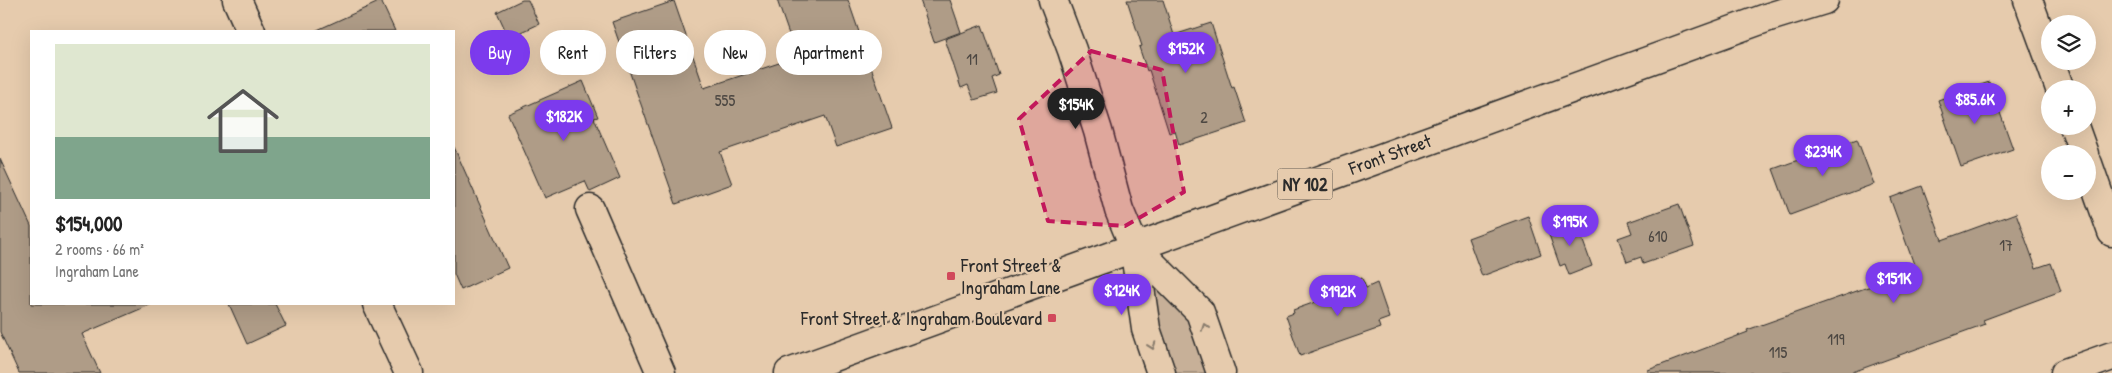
<!DOCTYPE html>
<meta charset="utf-8">
<style>
:root{--surface:#fff;--page:#f6f6f6;--text:#222;--muted:#767676;--accent:#7c3aed}
body{margin:0;font-family:"Patrick Hand",sans-serif;background:var(--page);color:var(--text);height:100vh;display:flex;flex-direction:column;font-size:19px;white-space:nowrap}
*{box-sizing:border-box;margin:0}
p{font-size:16px;color:var(--muted)}
.icon{flex:none;width:28px;height:28px;fill:none;stroke:currentColor;stroke-width:2;stroke-linecap:round;stroke-linejoin:round}
.map{position:relative;flex:1;overflow:hidden}
.panel{position:absolute;left:30px;top:30px;width:425px;height:275px;display:flex;flex-direction:column;background:var(--surface);border-radius:0px;box-shadow:0 5px 20px #0002}
.panel>*{flex:none}
.hud{position:absolute;left:470px;top:30px;width:475px;height:45px;display:flex;gap:10px}
.controls{position:absolute;left:2041px;top:15px;display:grid;gap:10px}
.controls a{display:grid;place-items:center;width:55px;height:55px;border-radius:50%;background:var(--surface);box-shadow:0 5px 20px #0002;font-size:25px}
.price{position:absolute;translate:-50% -42px;padding:0 11px;border-radius:18px;background:var(--accent);color:#fff;font-size:16px;line-height:32px;filter:drop-shadow(0 1px 2px #0008)}
.price::after{content:'';position:absolute;left:50%;top:30px;width:15px;height:11px;margin-left:-8px;background:inherit;clip-path:polygon(0 0,100% 0,50% 100%)}
.price.selected{background:#222;color:#fff}
ul{padding:0;list-style:none}
li{display:grid;align-content:center;gap:10px;height:265px;padding:0 25px}
li span{display:grid;place-items:center;height:155px;border-radius:0px;color:#555}
li>.icon{margin-inline-start:auto}
span .icon{width:90px;height:90px;fill:#fffc;stroke-width:1}
li b{font-size:21px}
.chip{padding:0 18px;border-radius:22px;background:var(--surface);box-shadow:0 5px 20px #0002;font-size:18px;line-height:45px}
.chip.selected{background:var(--accent);color:#fff}
.map>svg:first-child{display:block}
.green{fill:#c7b098;stroke:#796e62}
.building{fill:#af9c87;stroke:#2b2b2b}
.lines{fill:none;stroke-linecap:round;stroke-linejoin:round}
.minor-casing{stroke:#2b2b2b;stroke-width:31}
.major-casing{stroke:#2b2b2b;stroke-width:31}
.minor{stroke:#e6cbad;stroke-width:28}
.major{stroke:#e6cbad;stroke-width:28}
.oneway{stroke:#887b6c}
.marked{fill:#c2185b;fill-opacity:0.2;stroke:#c2185b;stroke-width:4;stroke-dasharray:10 6;stroke-linejoin:round}
.poi-dot{fill:#d1495b;stroke:#e6cbad;stroke-width:2}
.labels{text-anchor:middle;dominant-baseline:central;stroke-width:4.5;stroke-linejoin:round;paint-order:stroke}
.number-label{font-size:16px;fill:#4c4742}
.shield{fill:#e6cbad;stroke:#635b52;stroke-width:1}
.shield-label{font-size:18px;font-weight:bold;fill:#2b2b2b}
.street-label{font-size:19px;fill:#2b2b2b;stroke:#e6cbad}
.poi-label{font-size:19px;fill:#2b2b2b;stroke:#e6cbad;text-anchor:start}
</style>
<div class="map">
<svg width="2112" height="373" viewBox="0 0 2112 373">
<rect width="100%" height="100%" fill="#e6cbad"/>
<filter id="ink" filterUnits="userSpaceOnUse"><feTurbulence type="fractalNoise" baseFrequency=".02" numOctaves="2"/><feDisplacementMap in="SourceGraphic" scale="10" xChannelSelector="R" yChannelSelector="G"/><feConvolveMatrix kernelMatrix="1 2 1 2 8 2 1 2 1" color-interpolation-filters="sRGB"/></filter>
<g filter="url(#ink)">
<path class="green" d="M1134,246L1200,312L1221,373H1161Z"/>
<path class="building" d="M522,0H528L539,24L509,38L497,12Z
M777,0H848L892,128L836,147L825,116L720,152L732,184L676,204L612,22L674,1L704,88L797,57Z
M920,0H950L961,32L934,42Z
M1127,0H1163L1174,35L1211,23L1232,88L1234,87L1246,123L1179,145L1175,131L1169,133L1149,70L1147,71L1139,47L1142,46Z
M381,1L395,31H315Z
M982,25L999,75L992,78L997,93L974,100L968,85L961,88L945,39Z
M583,81L598,117L594,118L620,178L590,192L585,181L545,198L508,114Z
M1989,82L2013,149L1961,167L1938,100Z
M1857,139L1874,184L1790,215L1773,169Z
M454,147L508,268L461,290L454,274Z
M0,159L31,226V304H152L82,334L100,373H19L0,332Z
M1922,186L1942,240L2016,213L2036,268L2051,263L2061,291L1983,320L1985,324L1850,373H1648V370L1748,332L1747,330L1916,270L1890,198Z
M1679,204L1694,246L1643,264L1641,257L1627,262L1618,238L1632,233L1628,222Z
M1528,216L1541,254L1482,276L1468,238Z
M1575,219L1592,266L1569,275L1565,264L1560,266L1547,229Z
M1362,278L1366,288L1377,283L1389,318L1378,322L1380,328L1300,356L1286,316L1294,313L1293,310L1341,293L1339,286Z
M229,304H275L286,326L247,344Z"/>
<g class="lines">
<g class="minor-casing">
<path id="minor" d="M237,0L251,31
M1053,0L1072,50L1098,131L1119,210L1134,246L1146,329L1161,373
M2028,0L2050,60
M2050,61L2060,89
M2074,126L2084,154
M2088,164L2112,232
M590,209L661,373
M1134,246L1200,312L1221,373
M377,304L409,373
M2065,373L2112,356"/>
</g>
<g class="major-casing">
<path id="major" d="M789,373L1769,17L1824,0"/>
</g>
<use href="#minor" class="minor"/>
<use href="#major" class="major"/>
</g>
<defs><path id="oneway-chevron" d="M-2-3.5L2.5 0L-2 3.5" fill="none" stroke-width="1.6" stroke-linecap="round" stroke-linejoin="round" transform="scale(1.25)"/></defs>
<g class="oneway">
<use href="#oneway-chevron" transform="translate(1205 327) rotate(-110)"/>
<use href="#oneway-chevron" transform="translate(1152 346) rotate(71)"/>
</g>
</g>
<path class="marked" d="M1091,51L1162,70L1184,192L1125,226L1048,221L1019,119Z"/>
<g class="poi-dot">
<rect x="946" y="271" width="10" height="10" rx="2.5"/>
<rect x="1047" y="313" width="10" height="10" rx="2.5"/>
</g>
<g class="labels">
<g class="number-label">
<text x="972" y="59">11</text>
<text x="725" y="100">555</text>
<text x="1204" y="117">2</text>
<text x="1658" y="236">610</text>
<text x="2006" y="245">17</text>
<text x="1836" y="339">119</text>
<text x="1778" y="352">115</text>
</g>
<rect class="shield" x="1277.5" y="168.5" width="55" height="31" rx="4"/>
<g class="shield-label">
<text x="1305" y="184">NY 102</text>
</g>
<g class="street-label">
<text transform="translate(1390 154) rotate(-20)">Front Street</text>
</g>
<g class="poi-label">
<text x="961" y="265">Front Street &amp;<tspan x="961" dy="22">Ingraham Lane</tspan></text>
<text x="1042" y="318" text-anchor="end">Front Street &amp; Ingraham Boulevard</text>
</g>
</g>
</svg>
<div class="controls">
<a><svg class="icon" aria-label="layers" viewBox="0 0 24 24"><path d="M12 4l9 5-9 5-9-5zM3 14l9 5 9-5"/></svg></a>
<a>+</a>
<a>−</a>
</div>
<b class="price" style="left:1186px;top:74px">$152K</b>
<b class="price" style="left:1975px;top:125px">$85.6K</b>
<b class="price selected" style="left:1076px;top:130px">$154K</b>
<b class="price" style="left:564px;top:142px">$182K</b>
<b class="price" style="left:1823px;top:177px">$234K</b>
<b class="price" style="left:1570px;top:247px">$195K</b>
<b class="price" style="left:1894px;top:304px">$151K</b>
<b class="price" style="left:1122px;top:316px">$124K</b>
<b class="price" style="left:1338px;top:317px">$192K</b>
<div class="hud">
<a class="chip selected">Buy</a>
<a class="chip">Rent</a>
<a class="chip">Filters</a>
<a class="chip">New</a>
<a class="chip">Apartment</a>
</div>
<section class="panel">
<ul>
<li><span style="background:linear-gradient(#dfe7d0 60%,#7fa58c 0)"><svg class="icon" aria-label="home" viewBox="0 0 24 24"><path d="M3 11l9-7 9 7M6 9v11h12V9"/></svg></span><div><b>$154,000</b><p>2 rooms · 66 m²</p><p>Ingraham Lane</p></div></li>
</ul>
</section>
</div>
